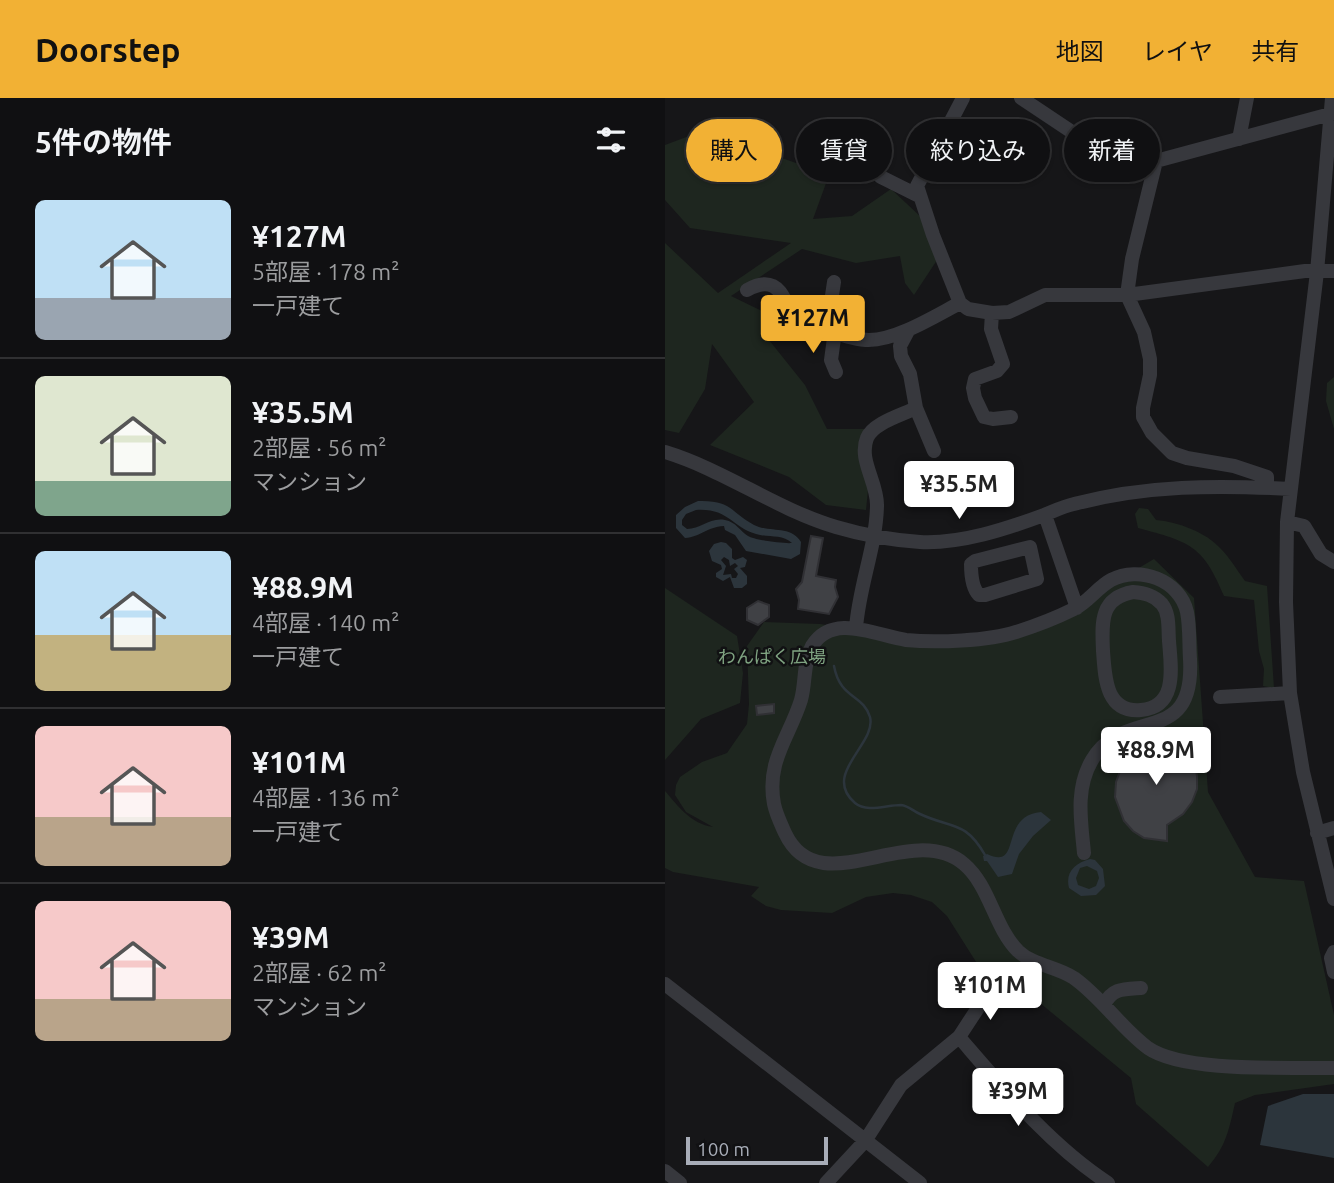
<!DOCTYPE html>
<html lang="ja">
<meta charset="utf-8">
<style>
:root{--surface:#101012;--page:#1e1e20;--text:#f1f3f6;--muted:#9c9d9f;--line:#303032;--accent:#f2b134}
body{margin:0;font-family:Ubuntu,"Noto Sans JP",sans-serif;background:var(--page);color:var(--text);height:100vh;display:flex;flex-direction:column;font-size:26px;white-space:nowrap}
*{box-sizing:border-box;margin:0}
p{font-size:23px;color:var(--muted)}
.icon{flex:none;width:38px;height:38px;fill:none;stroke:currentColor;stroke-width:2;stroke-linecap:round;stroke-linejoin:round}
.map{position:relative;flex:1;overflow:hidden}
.side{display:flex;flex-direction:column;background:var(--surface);width:665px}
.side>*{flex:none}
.hud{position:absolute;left:21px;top:21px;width:542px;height:63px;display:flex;gap:14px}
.scale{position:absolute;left:21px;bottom:18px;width:142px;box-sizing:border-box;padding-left:7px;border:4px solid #a8adb8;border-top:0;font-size:19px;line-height:24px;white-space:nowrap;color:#a8adb8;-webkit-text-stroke:5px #111113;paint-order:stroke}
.price{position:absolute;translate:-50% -60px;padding:0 16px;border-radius:7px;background:#fff;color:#222;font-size:23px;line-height:46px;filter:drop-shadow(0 2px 4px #0008)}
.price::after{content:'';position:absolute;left:50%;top:42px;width:21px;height:16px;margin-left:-10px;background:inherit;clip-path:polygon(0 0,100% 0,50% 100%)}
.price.active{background:var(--accent);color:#111}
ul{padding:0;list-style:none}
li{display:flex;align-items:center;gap:21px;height:175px;padding:0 35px}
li+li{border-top:2px solid var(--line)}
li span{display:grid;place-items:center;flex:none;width:196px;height:140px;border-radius:10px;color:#555}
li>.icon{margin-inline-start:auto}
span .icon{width:84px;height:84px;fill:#fffc;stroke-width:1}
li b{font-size:30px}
h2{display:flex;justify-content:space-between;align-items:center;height:84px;padding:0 35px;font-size:30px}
.tag{padding:0 24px;border-radius:32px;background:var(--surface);box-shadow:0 2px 5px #0004,0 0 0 2px var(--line);font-size:24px;line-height:63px}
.tag.active{background:var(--accent);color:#111}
header{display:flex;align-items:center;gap:42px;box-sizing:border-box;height:98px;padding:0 35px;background:var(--accent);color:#111}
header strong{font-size:33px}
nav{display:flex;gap:38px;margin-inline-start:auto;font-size:24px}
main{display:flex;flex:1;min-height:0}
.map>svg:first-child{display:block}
.green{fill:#1e261f}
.water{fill:#2c353c;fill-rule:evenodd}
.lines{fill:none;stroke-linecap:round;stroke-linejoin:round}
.stream{stroke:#2c353c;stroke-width:2.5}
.building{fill:#404145;stroke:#303034;stroke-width:2}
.minor{stroke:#37383d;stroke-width:14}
.labels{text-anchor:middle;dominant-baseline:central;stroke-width:5;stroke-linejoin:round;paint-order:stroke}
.park-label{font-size:18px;fill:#7fa381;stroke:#111113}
</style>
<header>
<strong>Doorstep</strong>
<nav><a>地図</a><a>レイヤ</a><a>共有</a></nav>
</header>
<main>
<section class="side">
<h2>5件の物件<svg class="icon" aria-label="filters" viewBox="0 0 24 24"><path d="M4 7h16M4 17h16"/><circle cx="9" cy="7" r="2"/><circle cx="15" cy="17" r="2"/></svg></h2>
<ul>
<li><span style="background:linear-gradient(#bfe0f5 70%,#9aa5b1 0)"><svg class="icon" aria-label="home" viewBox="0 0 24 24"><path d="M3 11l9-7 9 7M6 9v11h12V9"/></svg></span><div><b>¥127M</b><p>5部屋 · 178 m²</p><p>一戸建て</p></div></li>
<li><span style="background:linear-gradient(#dfe7d0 75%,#7fa58c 0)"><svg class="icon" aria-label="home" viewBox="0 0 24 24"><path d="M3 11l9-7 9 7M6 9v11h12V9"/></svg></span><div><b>¥35.5M</b><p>2部屋 · 56 m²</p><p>マンション</p></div></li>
<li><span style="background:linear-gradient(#bfe0f5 60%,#c2b280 0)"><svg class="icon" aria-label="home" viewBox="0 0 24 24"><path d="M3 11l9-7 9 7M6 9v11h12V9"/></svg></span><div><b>¥88.9M</b><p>4部屋 · 140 m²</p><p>一戸建て</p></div></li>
<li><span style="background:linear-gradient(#f6c9c9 65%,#b9a48a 0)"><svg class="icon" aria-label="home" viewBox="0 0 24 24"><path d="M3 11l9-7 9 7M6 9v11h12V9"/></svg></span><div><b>¥101M</b><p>4部屋 · 136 m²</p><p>一戸建て</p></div></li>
<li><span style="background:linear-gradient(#f6c9c9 70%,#b9a48a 0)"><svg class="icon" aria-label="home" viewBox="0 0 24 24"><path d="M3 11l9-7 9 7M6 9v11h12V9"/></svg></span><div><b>¥39M</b><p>2部屋 · 62 m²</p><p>マンション</p></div></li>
</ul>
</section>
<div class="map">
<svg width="669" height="1085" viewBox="0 0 669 1085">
<rect width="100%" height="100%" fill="#161618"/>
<path class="green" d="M40,32L164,77L148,121L187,118L226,91L257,120L276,156L249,197L240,185L235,158L191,165L137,151L66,198L101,215L104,242L140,287L162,331H209L201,412L161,407L124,379L45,347L89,304L47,246L40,291L14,335L0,332V145L53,195L126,145L25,130L0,102V47Z
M669,279V331L661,303L662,285Z
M474,410L483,411L491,422C513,424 541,434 556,451C565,460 572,472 580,483L602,488L609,590L598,588L599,571L594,553L589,502L559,498C538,447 525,444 473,430L470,416Z
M489,461L529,500L543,694L590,779L639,783L669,917V986L590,997L570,1005C564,1032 561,1048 543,1069L471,1006L466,980L375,905L358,906L338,897H332L282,818L267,804L246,797L228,795L201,799L167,815L116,812L101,808L86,798L94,789L8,774L0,770V693C13,708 26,726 48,729L21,714L10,697L11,687L15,679L37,664L62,655L82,626L84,606L82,548L99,524L155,526L298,548L392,518Z
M0,490L72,538L78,575L75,605L36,621L0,662Z"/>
<path class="water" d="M33,403C67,402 65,414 89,427C105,435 126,427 136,444L135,456L126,461L81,453L70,437L60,432L59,428C41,429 36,439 20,440L11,430V417L20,409ZM31,412C64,410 66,429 91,436C104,440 117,436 127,445C120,446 89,442 83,438C75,433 71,424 60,422C45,419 36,431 22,431L17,427V422L21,416Z
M56,444L61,445L67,451V460L70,462L78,459L82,462L80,469L75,470L82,478V486L77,490H69L65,479L58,483L51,479V475L57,471L56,467L47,463L44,453L49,446ZM59,459L64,462L65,468L70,465L73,468L69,471L73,476L71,480H67L66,476L58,477L61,468L56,462Z
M376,714L386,722L368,738L354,756L347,776L333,779L322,763H319L318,758L322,756C358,773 333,718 376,714Z
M425,761L430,762L438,771L440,788L431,797L416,798L404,790C400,774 410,765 425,761ZM422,768L432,773L434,780L431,788L424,791L413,787L411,780L415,770Z
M638,996H669V1060L595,1047L603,1008Z"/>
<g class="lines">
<path class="stream" d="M169,568C175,601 198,596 205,619C212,646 156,676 190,705C202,715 221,707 236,707C244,708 248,713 255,716C287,731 300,722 320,757"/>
</g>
<path class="building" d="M146,438L158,440L151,478L171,482L170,489L173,499L164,516L133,511L134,502L131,491L137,484Z
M93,503L104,507V519L93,527L82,522V510Z
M109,606V615L92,617L91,608Z
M486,638H500L512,643L523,652L530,664L532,678V691L527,704L518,716L502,727V743L479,740L468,733L459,723L450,699L451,684L457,668L470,655L487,648Z"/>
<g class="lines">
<path class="minor" d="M298,0L252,88L268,137L295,205L303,211L327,215L344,214L380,197H462L640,173H669
M356,0L449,62L491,63L669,15
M667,0L652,174L622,424L621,504L625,595L638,674L669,801
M574,41L582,0
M194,53L204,68L216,79L254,98
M491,63L467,161L462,197L479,234L485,261V277L478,310V319L487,335L507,355L522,360L569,368L602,379V390
M82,192C89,188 100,184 108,188C118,193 120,206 128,213C142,226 185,242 204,242C232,242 270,218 295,205
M327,215L326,231L338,266L332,273L310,281L308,290L310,300L319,319L328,321L346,319
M162,231L169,184
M170,233L166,262L171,274
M251,310L269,353
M0,354C59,372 111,411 171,429C198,437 226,442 255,444C296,446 341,431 379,417C389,413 399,408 409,406C481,387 552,387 626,391
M380,417L412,510
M622,424L639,428L656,456L669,464
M365,449L372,481L320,497H314C307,490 306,475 306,466L310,463Z
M468,494C479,495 489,497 497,506C505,516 503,531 504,543C506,569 513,609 476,612C440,615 440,578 438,553C437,526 434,500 468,494Z
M191,530C194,488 211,449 212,408C213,385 193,362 202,340C208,325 237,317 251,310L245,276L236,258L235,248L243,233
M555,599L625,595
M652,735L669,730
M419,755C416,723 410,691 427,662C459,607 530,651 525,561C524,546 525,529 522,514C515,482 474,467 446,482C433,489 423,504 409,511C391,520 370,528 351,534C324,543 270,545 241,542C212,538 168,514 147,548C138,564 141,584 136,602C124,640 101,663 109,706C111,716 116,726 120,735C154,808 246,721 299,766C325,788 329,829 353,853C369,868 391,868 409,880C437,900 456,930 483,950C519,975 624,969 669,970
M669,854L666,860L669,874
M0,886L255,1085
M439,907C447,890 459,891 476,890
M294,939C339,991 385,1047 443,1085
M0,1073L15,1085
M161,1085L200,1043L236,987L294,939L326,890"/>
</g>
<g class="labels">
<g class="park-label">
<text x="107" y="558">わんぱく広場</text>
</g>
</g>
</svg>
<div class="scale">100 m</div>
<b class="price active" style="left:148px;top:257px">¥127M</b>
<b class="price" style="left:294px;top:423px">¥35.5M</b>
<b class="price" style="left:491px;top:689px">¥88.9M</b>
<b class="price" style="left:325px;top:924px">¥101M</b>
<b class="price" style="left:353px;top:1030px">¥39M</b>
<div class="hud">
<a class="tag active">購入</a>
<a class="tag">賃貸</a>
<a class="tag">絞り込み</a>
<a class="tag">新着</a>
</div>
</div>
</main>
